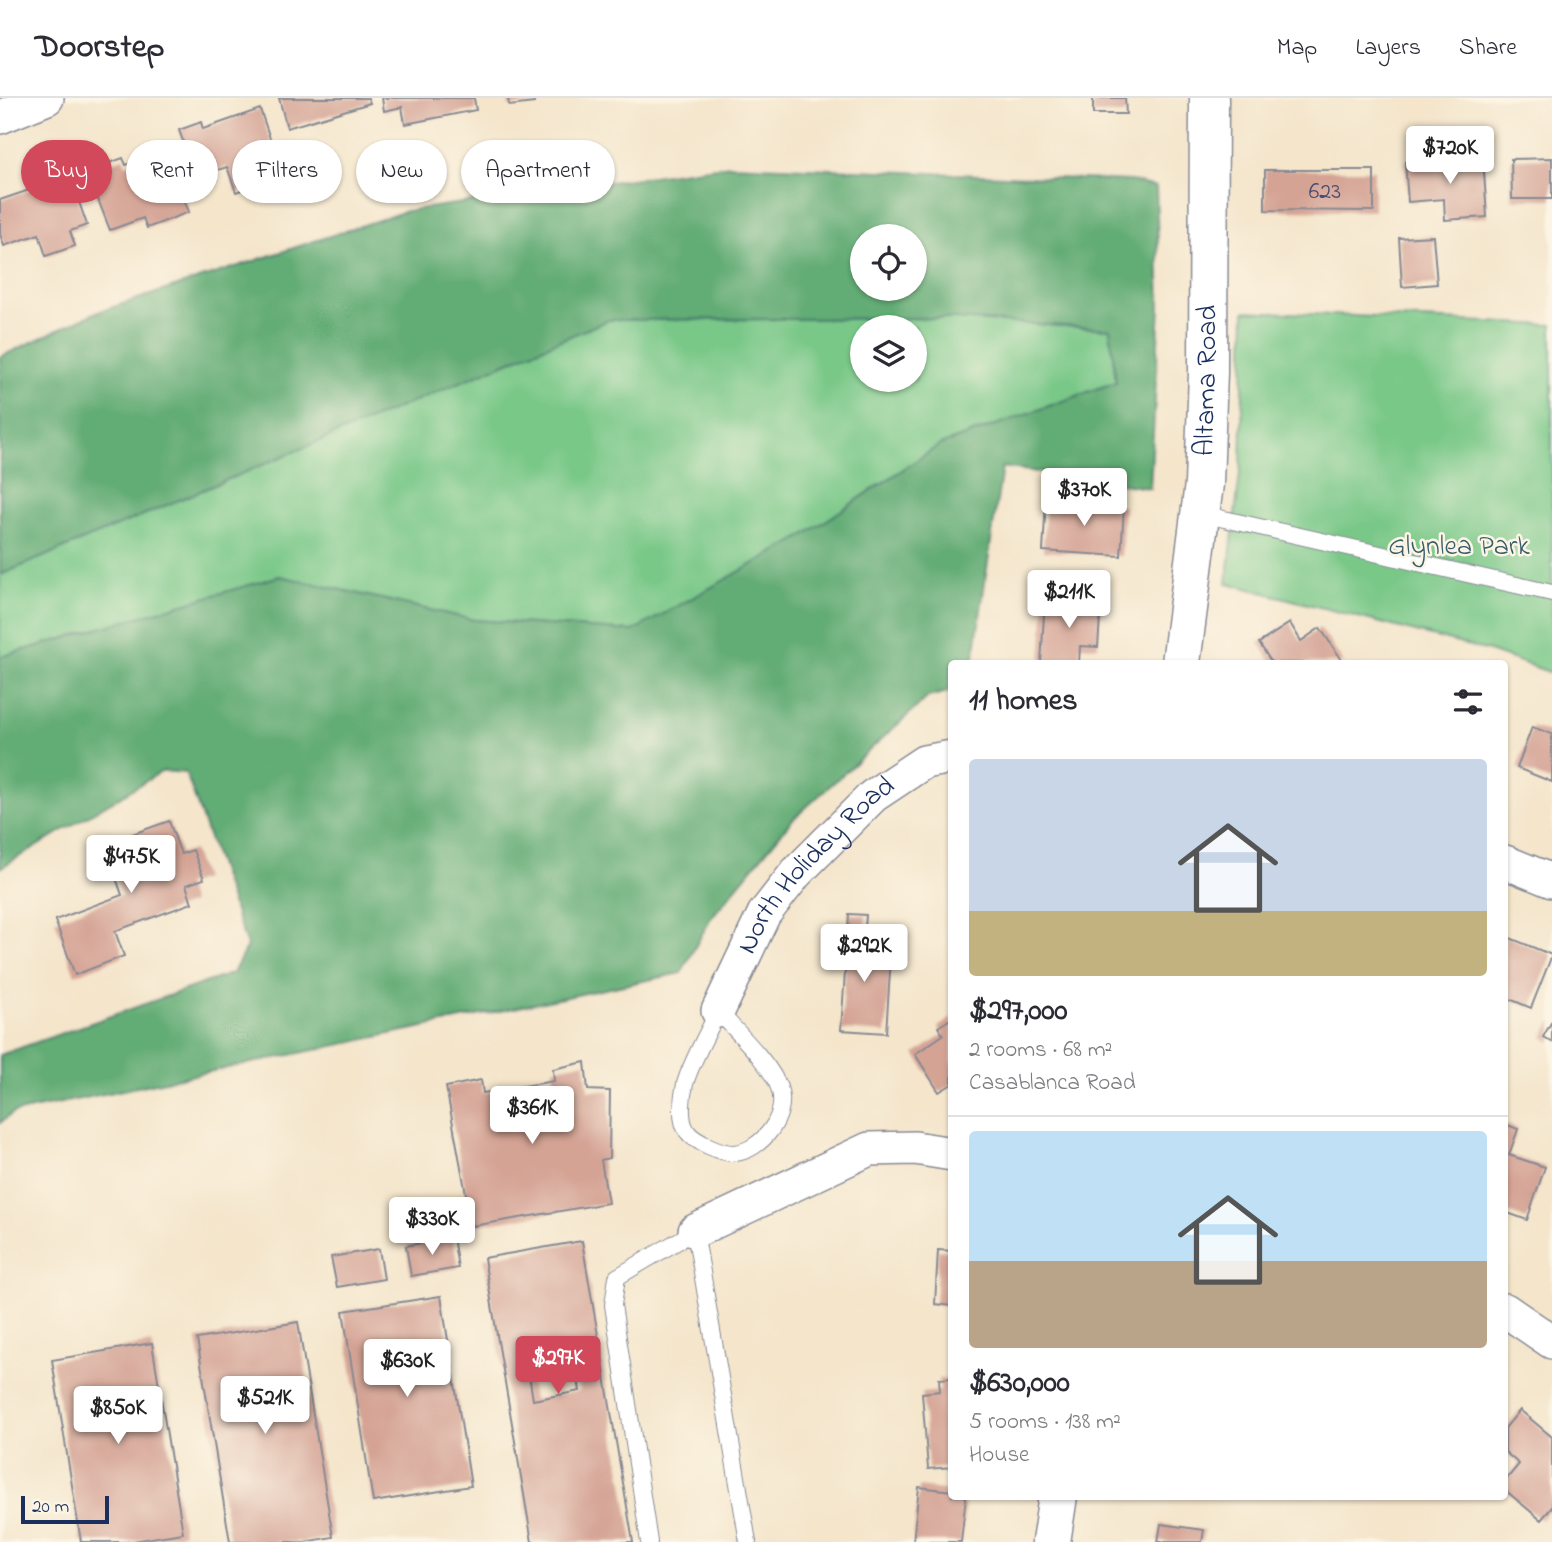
<!DOCTYPE html>
<meta charset="utf-8">
<style>
:root{--surface:#fff;--page:#f2f2f3;--text:#2b2b33;--muted:#7c7c81;--line:#e1e1e2;--accent:#d1495b}
body{margin:0;font-family:"Indie Flower",sans-serif;background:var(--page);color:var(--text);height:100vh;display:flex;flex-direction:column;font-size:26px;white-space:nowrap}
*{box-sizing:border-box;margin:0}
p{font-size:23px;color:var(--muted)}
.icon{flex:none;width:38px;height:38px;fill:none;stroke:currentColor;stroke-width:2;stroke-linecap:round;stroke-linejoin:round}
.map{position:relative;flex:1;overflow:hidden}
.sheet{position:absolute;left:948px;top:562px;width:560px;height:840px;display:flex;flex-direction:column;background:var(--surface);border-radius:7px;box-shadow:0 2px 5px #0004}
.sheet>*{flex:none}
.banner{position:absolute;left:21px;top:42px;width:665px;height:63px;display:flex;gap:14px}
.buttons{position:absolute;left:850px;top:126px;display:grid;gap:14px}
.buttons a{display:grid;place-items:center;width:77px;height:77px;border-radius:50%;background:var(--surface);box-shadow:0 2px 5px #0004;font-size:35px}
.scale{position:absolute;left:21px;bottom:18px;width:88px;box-sizing:border-box;padding-left:7px;border:4px solid #1b2f5e;border-top:0;font-size:19px;line-height:24px;white-space:nowrap;color:#1b2f5e;-webkit-text-stroke:5px #fcf5e5;paint-order:stroke}
.price{position:absolute;translate:-50% -60px;padding:0 16px;border-radius:7px;background:#fff;color:#222;font-size:23px;line-height:46px;filter:drop-shadow(0 2px 4px #0008)}
.price::after{content:'';position:absolute;left:50%;top:42px;width:21px;height:16px;margin-left:-10px;background:inherit;clip-path:polygon(0 0,100% 0,50% 100%)}
.price.on{background:var(--accent);color:#fff}
ul{padding:0;list-style:none}
li{display:grid;align-content:center;gap:14px;height:371px;padding:0 21px}
li+li{border-top:2px solid var(--line)}
li span{display:grid;place-items:center;height:217px;border-radius:7px;color:#555}
li>.icon{margin-inline-start:auto}
span .icon{width:126px;height:126px;fill:#fffc;stroke-width:1}
li b{font-size:30px}
h2{display:flex;justify-content:space-between;align-items:center;height:84px;padding:0 21px;font-size:30px}
.pill{padding:0 24px;border-radius:32px;background:var(--surface);box-shadow:0 2px 5px #0004;font-size:24px;line-height:63px}
.pill.on{background:var(--accent);color:#fff}
header{display:flex;align-items:center;gap:42px;box-sizing:border-box;height:98px;padding:0 35px;background:var(--surface);border-bottom:2px solid var(--line)}
header strong{font-size:33px}
nav{display:flex;gap:38px;margin-inline-start:auto;font-size:24px}
.map>svg:first-child{display:block}
.green{fill:#79c888;stroke:#4a7c73;stroke-width:2;fill-rule:evenodd}
.forest{fill:#62ac74;stroke:#3e6e69;stroke-width:2;fill-rule:evenodd}
.building{fill:#d4a394;fill-rule:evenodd}
.lines{fill:none;stroke-linecap:round;stroke-linejoin:round}
.service-casing{stroke:#888a94;stroke-width:18}
.minor-casing{stroke:#888a94;stroke-width:36}
.tertiary-casing{stroke:#888a94;stroke-width:41}
.service{stroke:#fff;stroke-width:16}
.minor{stroke:#fff;stroke-width:33}
.tertiary{stroke:#fff;stroke-width:38}
.labels{text-anchor:middle;dominant-baseline:central;stroke-width:5;stroke-linejoin:round;paint-order:stroke}
.number-label{font-size:24px;fill:#494c6c}
.street-label{font-size:28px;fill:#1b2f5e;stroke:#fcf5e5}
.park-label{font-size:28px;fill:#375d6b;stroke:#fcf5e5}
</style>
<header>
<strong>Doorstep</strong>
<nav><a>Map</a><a>Layers</a><a>Share</a></nav>
</header>
<div class="map">
<svg width="1552" height="1444" viewBox="0 0 1552 1444">
<rect width="100%" height="100%" fill="#fcf5e5"/>
<filter id="ink" filterUnits="userSpaceOnUse"><feTurbulence type="fractalNoise" baseFrequency=".0143" numOctaves="2"/><feDisplacementMap in="SourceGraphic" scale="14" xChannelSelector="R" yChannelSelector="G"/><feConvolveMatrix kernelMatrix="1 2 1 2 8 2 1 2 1" color-interpolation-filters="sRGB"/></filter>
<filter id="wash" filterUnits="userSpaceOnUse"><feTurbulence type="fractalNoise" baseFrequency=".00686" numOctaves="4" result="noise"/><feDisplacementMap in="SourceGraphic" scale="28" xChannelSelector="R" yChannelSelector="G"/><feGaussianBlur stdDeviation="1.57" result="paint"/><feColorMatrix in="noise" values="0 0 0 0 0 0 0 0 0 0 0 0 0 0 0 0 0 1.4 0 .05"/><feComposite in="paint" operator="in"/></filter>
<g filter="url(#wash)">
<rect width="100%" height="100%" fill="#f4e5cb"/>
<path class="green" d="M1245,213L1552,227V575L1489,553L1227,485L1241,367Z
M940,220L1110,231L1116,284L940,347L800,440L633,533L474,522L280,478L0,559V477L608,222ZM863,229H915V282H863Z"/>
<path class="forest" d="M730,67L1131,83L1156,89L1160,208L1150,390L1002,369L973,565H952V593L928,599L791,723L710,821L681,875L13,1015L0,1025V957L233,875L247,848L186,675L163,673L0,770V559L280,478L474,522L633,533L800,440L940,347L1116,284L1110,231L940,220L608,222L0,477V259L92,216L406,113ZM863,138H915V191H863Z"/>
<g id="blocks">
<path class="building" d="M279,0H368L370,5L287,30Z
M382,0H474L476,12L405,26L402,9L384,13Z
M508,0H534V5L509,8Z
M1093,0H1125L1126,16H1093Z
M260,11L277,61L259,68L265,84L236,94L227,69L196,79L179,32L201,24L203,31Z
M165,53L189,114L147,130L143,120L110,132L87,73L123,60L126,67Z
M1483,59L1487,119L1445,122L1444,101L1408,104L1405,64Z
M1552,60V101H1512L1511,61Z
M1265,72H1374V113L1265,112Z
M70,78L87,127L70,133L75,148L46,158L39,136L4,148L0,136V102Z
M1433,138L1437,186L1402,189L1399,140Z
M1046,403L1124,408L1121,458L1043,453Z
M1045,501L1101,504L1098,549L1080,548L1079,565H1041Z
M1290,525L1301,543L1320,530L1344,565H1272L1259,545Z
M1532,629L1552,636V684L1517,670Z
M169,723L181,756L193,752L204,781L186,787L192,805L115,833L124,858L75,877L55,822L122,797L104,746Z
M849,816L866,817L863,856L891,858L886,935L841,932Z
M1505,838L1552,857L1531,910L1505,899Z
M952,920V986L939,994L915,956L943,937L938,929Z
M1552,923V944L1543,939Z
M585,964L588,992L610,993L609,1060L601,1062L608,1105L472,1128L446,989L481,982L483,995L554,983L553,971Z
M1505,1026L1518,1031L1509,1057L1545,1069L1527,1122L1505,1114Z
M453,1139L458,1170L411,1178L406,1148Z
M582,1143L633,1444H532L484,1160ZM574,1256L580,1293L533,1302L527,1264Z
M379,1151L384,1181L337,1189L331,1159Z
M938,1152L952,1153V1208L935,1206Z
M441,1198L471,1388L373,1404L343,1213Z
M298,1224L333,1439L304,1444H230L197,1241Z
M152,1245L183,1435L127,1444H81L52,1262Z
M952,1280V1369L928,1371L922,1295L940,1293L939,1281Z
M1520,1312L1552,1339V1409L1541,1422L1505,1392V1383L1519,1366L1505,1354V1330Z
M919,1389L952,1393V1398H966L961,1444H913Z
M1161,1426L1204,1432L1202,1444H1158Z"/>
</g>
</g>
<g filter="url(#ink)">
<use href="#blocks" fill-opacity="0" stroke="#888a94" stroke-width="2"/>
<g class="lines">
<g class="service-casing">
<path id="service" d="M1202,416L1552,495
M718,913C735,932 774,969 780,993C787,1019 762,1052 735,1055C723,1056 693,1043 687,1033C679,1022 682,999 685,986C691,964 708,935 718,913Z
M649,1444L613,1207L617,1179L695,1133L748,1444"/>
</g>
<g class="minor-casing">
<g id="minor">
<path d="M0,19L47,0"/>
<path d="M1505,764L1552,783"/>
<path id="s1" d="M718,913L764,816L796,775L873,698L924,664L952,659"/>
<path d="M695,1133L869,1051L915,1050L952,1056"/>
<path d="M1505,1212L1552,1244"/>
</g>
</g>
<g class="tertiary-casing">
<g id="tertiary">
<path id="s2" d="M1181,565L1204,386L1208,274L1209,0"/>
<path d="M1051,1444L1058,1398"/>
</g>
</g>
<use href="#service" class="service"/>
<use href="#minor" class="minor"/>
<use href="#tertiary" class="tertiary"/>
</g>
</g>
<g class="labels">
<g class="number-label">
<text x="1325" y="94">623</text>
</g>
<g class="street-label">
<text stroke="none"><textPath href="#s2" startOffset="284">Altama Road</textPath></text>
<text stroke="none"><textPath href="#s1" startOffset="178">North Holiday Road</textPath></text>
</g>
<g class="park-label">
<text x="1459" y="449">Glynlea Park</text>
</g>
</g>
</svg>
<div class="buttons">
<a><svg class="icon" aria-label="locate" viewBox="0 0 24 24"><circle cx="12" cy="12" r="6"/><path d="M12 2v4M12 18v4M2 12h4M18 12h4"/></svg></a>
<a><svg class="icon" aria-label="layers" viewBox="0 0 24 24"><path d="M12 4l9 5-9 5-9-5zM3 14l9 5 9-5"/></svg></a>
</div>
<div class="scale">20 m</div>
<b class="price" style="left:1450px;top:88px">$720K</b>
<b class="price" style="left:1084px;top:430px">$370K</b>
<b class="price" style="left:1069px;top:532px">$211K</b>
<b class="price" style="left:131px;top:797px">$475K</b>
<b class="price" style="left:864px;top:886px">$292K</b>
<b class="price" style="left:532px;top:1048px">$361K</b>
<b class="price" style="left:432px;top:1159px">$330K</b>
<b class="price on" style="left:558px;top:1298px">$297K</b>
<b class="price" style="left:407px;top:1301px">$630K</b>
<b class="price" style="left:265px;top:1338px">$521K</b>
<b class="price" style="left:118px;top:1348px">$850K</b>
<div class="banner">
<a class="pill on">Buy</a>
<a class="pill">Rent</a>
<a class="pill">Filters</a>
<a class="pill">New</a>
<a class="pill">Apartment</a>
</div>
<section class="sheet">
<h2>11 homes<svg class="icon" aria-label="filters" viewBox="0 0 24 24"><path d="M4 7h16M4 17h16"/><circle cx="9" cy="7" r="2"/><circle cx="15" cy="17" r="2"/></svg></h2>
<ul>
<li><span style="background:linear-gradient(#c9d6e8 70%,#c2b280 0)"><svg class="icon" aria-label="home" viewBox="0 0 24 24"><path d="M3 11l9-7 9 7M6 9v11h12V9"/></svg></span><div><b>$297,000</b><p>2 rooms · 68 m²</p><p>Casablanca Road</p></div></li>
<li><span style="background:linear-gradient(#bfe0f5 60%,#b9a48a 0)"><svg class="icon" aria-label="home" viewBox="0 0 24 24"><path d="M3 11l9-7 9 7M6 9v11h12V9"/></svg></span><div><b>$630,000</b><p>5 rooms · 138 m²</p><p>House</p></div></li>
</ul>
</section>
</div>
